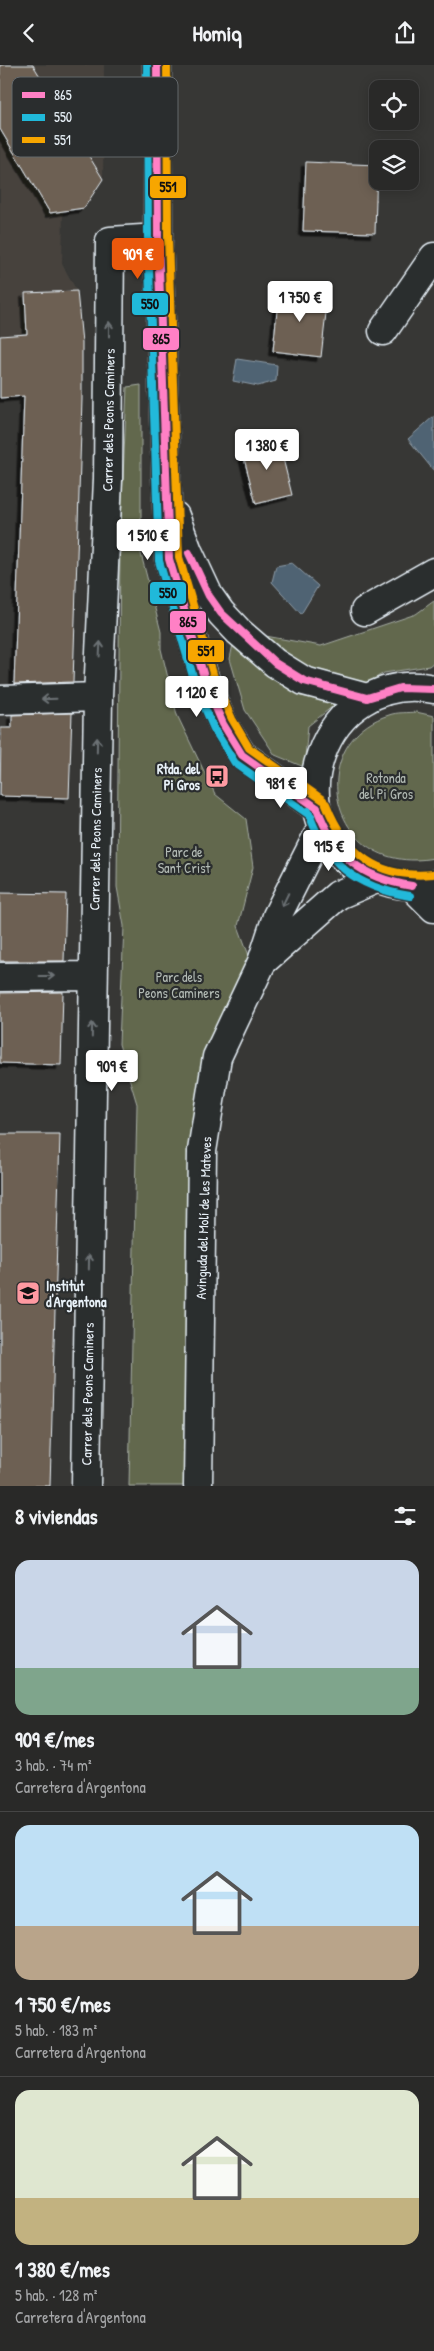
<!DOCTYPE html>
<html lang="es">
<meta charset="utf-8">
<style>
:root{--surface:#292928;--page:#353534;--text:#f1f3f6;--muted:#a5a6a8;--line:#454545;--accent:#ea580c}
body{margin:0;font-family:"Patrick Hand",sans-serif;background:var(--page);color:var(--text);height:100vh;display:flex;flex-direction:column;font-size:19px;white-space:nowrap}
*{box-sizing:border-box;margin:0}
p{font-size:16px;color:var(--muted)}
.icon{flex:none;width:28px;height:28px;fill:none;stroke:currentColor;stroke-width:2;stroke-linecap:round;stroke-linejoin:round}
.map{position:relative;height:1421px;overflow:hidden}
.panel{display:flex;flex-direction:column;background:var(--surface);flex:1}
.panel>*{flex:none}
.fabs{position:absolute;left:369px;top:15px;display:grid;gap:10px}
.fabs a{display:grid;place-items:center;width:50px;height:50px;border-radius:10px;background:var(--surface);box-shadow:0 2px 12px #0003,0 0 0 1px var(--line);font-size:25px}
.price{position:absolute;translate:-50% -42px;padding:0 11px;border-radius:5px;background:#fff;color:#222;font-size:16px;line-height:32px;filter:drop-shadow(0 1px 2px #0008)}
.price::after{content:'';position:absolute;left:50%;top:30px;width:15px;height:11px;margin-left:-8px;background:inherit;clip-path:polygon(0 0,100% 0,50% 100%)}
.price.selected{background:var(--accent);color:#fff}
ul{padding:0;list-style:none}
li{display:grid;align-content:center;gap:10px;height:265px;padding:0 15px}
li+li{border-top:1px solid var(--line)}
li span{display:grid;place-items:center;height:155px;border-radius:15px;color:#555}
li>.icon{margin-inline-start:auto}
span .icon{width:90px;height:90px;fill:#fffc;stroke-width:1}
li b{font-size:21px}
h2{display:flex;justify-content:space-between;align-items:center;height:60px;padding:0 15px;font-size:21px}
header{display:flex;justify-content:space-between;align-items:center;height:65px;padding:0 15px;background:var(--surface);font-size:22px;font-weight:700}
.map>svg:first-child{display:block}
.built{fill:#47433e}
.green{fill:#62684e;stroke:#a5aca3}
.water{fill:#506373;stroke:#8d9ca8}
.building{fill:#6d6053;stroke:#e8f1f8;filter:url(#shadow)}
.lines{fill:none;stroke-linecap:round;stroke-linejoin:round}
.minor-casing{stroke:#e8f1f8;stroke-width:31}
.minor{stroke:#2a2d2e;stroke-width:28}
.bus-1-casing{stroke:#2a2d2e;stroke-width:11}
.bus-2-casing{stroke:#2a2d2e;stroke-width:11}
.bus-3-casing{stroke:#2a2d2e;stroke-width:11}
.bus-1{stroke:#ff80c5;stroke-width:8}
.bus-2{stroke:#20b9da;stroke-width:8}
.bus-3{stroke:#f7a600;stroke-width:8}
.oneway{stroke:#6c7275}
.labels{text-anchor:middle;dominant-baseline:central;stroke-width:4.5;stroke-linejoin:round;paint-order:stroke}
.street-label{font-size:14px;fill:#e8f1f8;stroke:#2a2d2e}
.poi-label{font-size:14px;font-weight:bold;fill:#e8f1f8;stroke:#2a2d2e;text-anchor:end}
.park-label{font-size:14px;fill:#b2bab4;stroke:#2a2d2e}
.key{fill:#2a2d2e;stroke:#63686b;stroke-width:1}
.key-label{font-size:14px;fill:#e8f1f8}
.line-badge{stroke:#2a2d2e;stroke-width:2}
.pale-badge-label{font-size:14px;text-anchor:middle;font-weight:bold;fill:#111}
</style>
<header><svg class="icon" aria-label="back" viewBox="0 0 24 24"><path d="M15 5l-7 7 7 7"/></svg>Homiq<svg class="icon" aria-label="share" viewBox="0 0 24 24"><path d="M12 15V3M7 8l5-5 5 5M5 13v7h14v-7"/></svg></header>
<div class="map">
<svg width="434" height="1421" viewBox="0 0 434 1421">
<defs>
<filter id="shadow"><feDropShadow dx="-4.5" dy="4.5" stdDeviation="0" flood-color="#0009"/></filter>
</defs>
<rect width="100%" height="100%" fill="#373735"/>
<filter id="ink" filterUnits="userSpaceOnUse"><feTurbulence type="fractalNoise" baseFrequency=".02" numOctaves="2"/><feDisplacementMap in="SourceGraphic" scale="10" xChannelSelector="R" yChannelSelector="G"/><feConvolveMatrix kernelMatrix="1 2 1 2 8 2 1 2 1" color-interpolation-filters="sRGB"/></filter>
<g filter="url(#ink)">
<path class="built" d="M0,0H104L103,114L84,143L63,146L62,199L77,226L82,278V328L0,333Z"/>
<path class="green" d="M141,320V489L161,567V584L177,650L215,729L246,754L253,802L238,861L254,904L206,992L187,1421H129L137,1039L119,979L124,861L117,822L120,479L127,322Z
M434,536V597L429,601L384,608L367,618L316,609L260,570L321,581L416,549Z
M233,579L300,631L338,637L308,661L304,702L275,690L245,645L230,594Z
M416,647L434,651V793C328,813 302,677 389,650C397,647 407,648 416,647Z"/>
<path class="water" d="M237,294L277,300L276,316L258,321L233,316Z
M434,351V406L408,374Z
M292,498L318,521L301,549L272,517L276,501Z"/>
<path class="building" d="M0,0H33L103,114L84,143L50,148L0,64Z
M306,97L377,100L375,168L303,166Z
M279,225L328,230L321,292L273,286Z
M77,226L82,278V334L73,617L14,619L24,331L0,333V271L27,269L25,228Z
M278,373L292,430L256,439L241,382Z
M72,648L69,733L0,731L1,663H12V650Z
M0,828L66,829L64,896H0Z
M63,927L61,1000L0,998V928Z
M0,1069H60L50,1421H0Z"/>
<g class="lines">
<g class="minor-casing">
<path id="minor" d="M157,0L158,173L169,494L207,622L223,659L242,690L317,743
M383,266L434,192
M175,451L188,486L209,531L221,548L239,567L275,598L304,616L367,633
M365,546L434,507
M434,624C322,602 267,759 368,809C389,820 411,823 434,819
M0,635L98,632
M412,821L434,843
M262,897L338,830L376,814
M0,912L93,911
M86,1421L98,632L108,414L110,176L158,173
M198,1421L202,1086L217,992L262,897L277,851L323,760"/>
</g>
<use href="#minor" class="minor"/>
<g class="bus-1-casing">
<path id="bus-1" d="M157,0L158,173L169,494L207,622L223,659L242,690L317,743
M189,488L209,531L221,548L275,598L304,616L367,633
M367,633L400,623L434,624
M317,743C335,792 361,813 412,821"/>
</g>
<g class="bus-2-casing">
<path id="bus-2" d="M147,0L148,173L159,496L197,625L214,664L235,698L311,751
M308,746C326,799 355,822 410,831"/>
</g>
<g class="bus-3-casing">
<path id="bus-3" d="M167,0L168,173L179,492L216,619L232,654L249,683L323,735
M326,739C346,790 378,814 433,809"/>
</g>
<use href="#bus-1" class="bus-1"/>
<use href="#bus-2" class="bus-2"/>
<use href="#bus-3" class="bus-3"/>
</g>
<defs><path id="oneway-shaft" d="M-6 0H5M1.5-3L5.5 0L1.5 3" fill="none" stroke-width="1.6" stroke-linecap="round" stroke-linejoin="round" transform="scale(1.25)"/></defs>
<g class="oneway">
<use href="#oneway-shaft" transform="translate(109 264) rotate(-90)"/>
<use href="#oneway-shaft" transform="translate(100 584) rotate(-87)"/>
<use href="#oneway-shaft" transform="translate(49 634) rotate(178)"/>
<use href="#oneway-shaft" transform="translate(97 680) rotate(-89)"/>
<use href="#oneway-shaft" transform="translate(285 835) rotate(116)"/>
<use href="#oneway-shaft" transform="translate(47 911)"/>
<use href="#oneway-shaft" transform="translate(92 965) rotate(-89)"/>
<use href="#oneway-shaft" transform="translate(89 1197) rotate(-89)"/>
</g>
</g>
<defs>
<g id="bus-square" transform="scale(1.25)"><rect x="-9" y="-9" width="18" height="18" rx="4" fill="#ff9aa2" stroke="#2a2d2e"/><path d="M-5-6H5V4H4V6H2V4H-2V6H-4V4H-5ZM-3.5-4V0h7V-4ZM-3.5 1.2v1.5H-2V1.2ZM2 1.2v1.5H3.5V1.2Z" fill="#111"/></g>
<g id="school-square" transform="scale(1.25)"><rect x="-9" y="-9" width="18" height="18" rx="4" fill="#ff9aa2" stroke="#2a2d2e"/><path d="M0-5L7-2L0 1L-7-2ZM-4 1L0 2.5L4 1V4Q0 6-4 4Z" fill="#111"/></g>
</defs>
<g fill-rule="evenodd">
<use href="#bus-square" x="217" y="711"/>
<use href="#school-square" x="28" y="1228"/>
</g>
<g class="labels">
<g class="street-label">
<text transform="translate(108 355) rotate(-89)">Carrer dels Peons Caminers</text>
<text transform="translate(95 774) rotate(-89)">Carrer dels Peons Caminers</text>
<text transform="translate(203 1153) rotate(-88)">Avinguda del Molí de les Mateves</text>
<text transform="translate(87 1329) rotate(-89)">Carrer dels Peons Caminers</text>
</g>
<g class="poi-label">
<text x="200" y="703">Rtda. del<tspan x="200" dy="16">Pi Gros</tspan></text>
<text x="46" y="1220" text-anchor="start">Institut<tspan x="46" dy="16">d'Argentona</tspan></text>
</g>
<g class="park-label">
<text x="386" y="712">Rotonda<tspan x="386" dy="16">del Pi Gros</tspan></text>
<text x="184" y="786">Parc de<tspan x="184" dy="16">Sant Crist</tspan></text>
<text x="179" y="911">Parc dels<tspan x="179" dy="16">Peons Caminers</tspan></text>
</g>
</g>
<rect x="12" y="12" width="166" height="80" rx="8" class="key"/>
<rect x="22" y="27" width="23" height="6" fill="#ff80c5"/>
<rect x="22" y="49" width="23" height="7" fill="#20b9da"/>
<rect x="22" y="72" width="23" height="6" fill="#f7a600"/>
<g class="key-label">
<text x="54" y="35">865</text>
<text x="54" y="57">550</text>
<text x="54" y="80">551</text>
</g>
<g class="line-badge">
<rect x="149" y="110" width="38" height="24" rx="5" fill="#f7a600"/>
<rect x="131" y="227" width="38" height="24" rx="5" fill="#20b9da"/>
<rect x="142" y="262" width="38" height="24" rx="5" fill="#ff80c5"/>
<rect x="149" y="516" width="38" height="24" rx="5" fill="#20b9da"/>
<rect x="169" y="545" width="38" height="24" rx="5" fill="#ff80c5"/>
<rect x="187" y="574" width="38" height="24" rx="5" fill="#f7a600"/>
</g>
<g class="pale-badge-label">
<text x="168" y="127">551</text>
<text x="150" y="244">550</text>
<text x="161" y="279">865</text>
<text x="168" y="533">550</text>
<text x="188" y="562">865</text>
<text x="206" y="591">551</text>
</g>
</svg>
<div class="fabs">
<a><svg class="icon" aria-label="locate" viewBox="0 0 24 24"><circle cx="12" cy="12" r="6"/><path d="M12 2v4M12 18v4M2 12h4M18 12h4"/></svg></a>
<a><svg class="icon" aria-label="layers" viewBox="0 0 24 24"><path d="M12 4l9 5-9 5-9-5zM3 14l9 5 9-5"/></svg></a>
</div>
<b class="price selected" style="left:138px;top:215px">909 €</b>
<b class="price" style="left:300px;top:258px">1 750 €</b>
<b class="price" style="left:267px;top:406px">1 380 €</b>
<b class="price" style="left:148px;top:496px">1 510 €</b>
<b class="price" style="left:197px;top:653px">1 120 €</b>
<b class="price" style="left:281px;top:744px">981 €</b>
<b class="price" style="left:329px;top:807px">915 €</b>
<b class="price" style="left:112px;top:1027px">909 €</b>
</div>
<section class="panel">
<h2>8 viviendas<svg class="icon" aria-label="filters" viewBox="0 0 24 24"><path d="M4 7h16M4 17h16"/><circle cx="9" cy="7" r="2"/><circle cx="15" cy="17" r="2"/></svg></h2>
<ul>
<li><span style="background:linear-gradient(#c9d6e8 70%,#7fa58c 0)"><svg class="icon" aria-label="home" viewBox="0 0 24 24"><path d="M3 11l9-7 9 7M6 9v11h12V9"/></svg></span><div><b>909 €/mes</b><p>3 hab. · 74 m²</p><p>Carretera d'Argentona</p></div></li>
<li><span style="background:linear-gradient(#bfe0f5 65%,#b9a48a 0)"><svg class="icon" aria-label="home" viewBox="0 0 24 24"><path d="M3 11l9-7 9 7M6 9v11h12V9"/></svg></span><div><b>1 750 €/mes</b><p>5 hab. · 183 m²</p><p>Carretera d'Argentona</p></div></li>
<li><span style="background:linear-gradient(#dfe7d0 70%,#c2b280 0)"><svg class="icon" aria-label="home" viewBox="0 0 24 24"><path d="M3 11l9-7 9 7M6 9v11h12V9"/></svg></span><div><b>1 380 €/mes</b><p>5 hab. · 128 m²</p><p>Carretera d'Argentona</p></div></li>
</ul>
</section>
